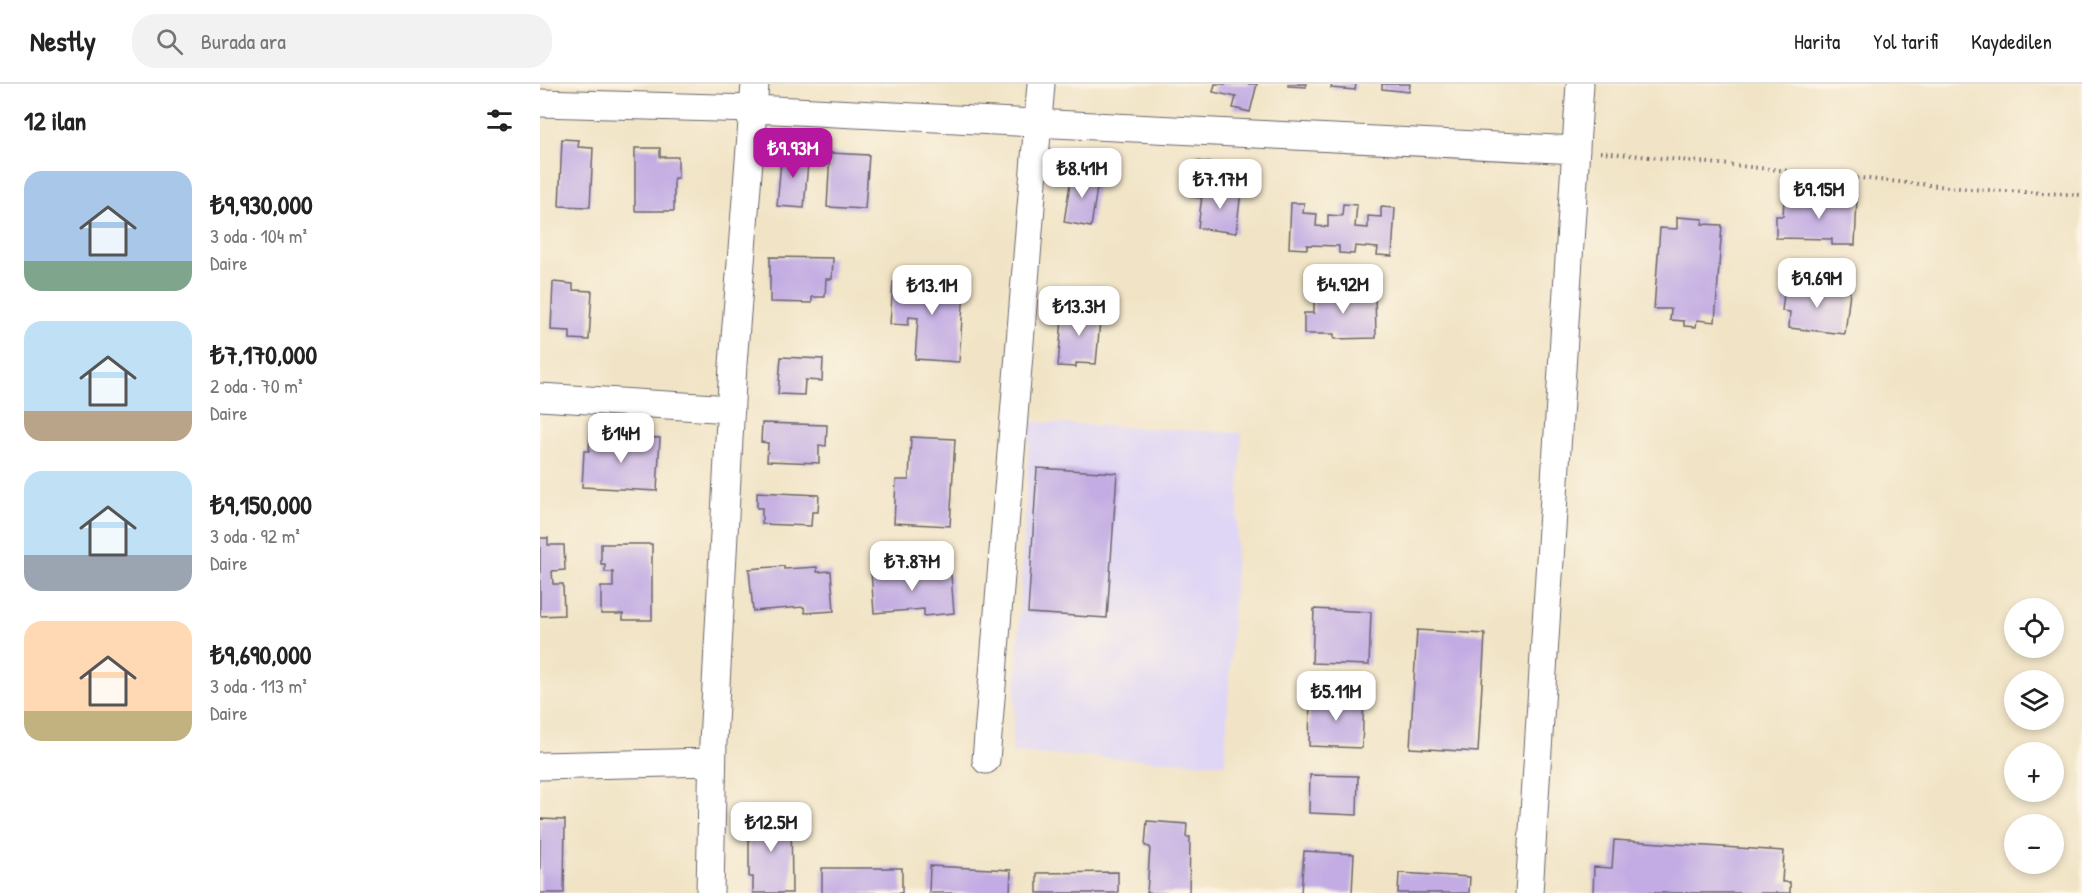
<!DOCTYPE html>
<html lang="tr">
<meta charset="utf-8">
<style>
:root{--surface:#fff;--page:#f2f2f2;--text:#222;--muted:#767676;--line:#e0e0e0;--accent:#b5179e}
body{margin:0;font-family:"Patrick Hand",sans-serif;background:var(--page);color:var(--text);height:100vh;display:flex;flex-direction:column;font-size:22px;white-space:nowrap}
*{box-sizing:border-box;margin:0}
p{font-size:20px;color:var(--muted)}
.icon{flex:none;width:33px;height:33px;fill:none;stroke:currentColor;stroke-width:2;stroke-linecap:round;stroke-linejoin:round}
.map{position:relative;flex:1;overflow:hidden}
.drawer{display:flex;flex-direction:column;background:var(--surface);width:540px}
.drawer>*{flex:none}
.controls{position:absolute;left:1464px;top:514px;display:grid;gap:12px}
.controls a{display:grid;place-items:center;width:60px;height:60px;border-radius:50%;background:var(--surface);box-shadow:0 3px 9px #0003;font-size:30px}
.price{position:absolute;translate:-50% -51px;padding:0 14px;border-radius:12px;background:#fff;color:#222;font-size:20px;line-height:39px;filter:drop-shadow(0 2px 3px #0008)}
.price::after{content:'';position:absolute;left:50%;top:36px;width:18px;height:14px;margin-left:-9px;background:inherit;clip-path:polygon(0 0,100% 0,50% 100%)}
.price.active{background:var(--accent);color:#fff}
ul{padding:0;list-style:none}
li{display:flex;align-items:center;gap:18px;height:150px;padding:0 24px}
li span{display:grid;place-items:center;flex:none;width:168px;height:120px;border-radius:18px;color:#555}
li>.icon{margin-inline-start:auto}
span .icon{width:72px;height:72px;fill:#fffc;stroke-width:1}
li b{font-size:26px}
h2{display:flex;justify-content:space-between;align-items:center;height:72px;padding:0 24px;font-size:26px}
header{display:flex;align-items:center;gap:36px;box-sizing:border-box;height:84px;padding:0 30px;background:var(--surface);border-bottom:2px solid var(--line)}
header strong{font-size:28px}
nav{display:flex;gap:33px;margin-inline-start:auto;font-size:21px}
.search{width:420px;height:54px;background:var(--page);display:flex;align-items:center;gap:15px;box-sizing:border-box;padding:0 21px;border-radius:24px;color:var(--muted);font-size:22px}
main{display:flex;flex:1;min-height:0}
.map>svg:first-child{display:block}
.built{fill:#dfd5f5}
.building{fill:#c2ace3}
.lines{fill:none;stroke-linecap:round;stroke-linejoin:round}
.minor-casing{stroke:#6a666c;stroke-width:29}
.path{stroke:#6a666c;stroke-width:4;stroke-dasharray:1.5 4.5;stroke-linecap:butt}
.minor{stroke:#fff;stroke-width:27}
</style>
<header>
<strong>Nestly</strong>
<div class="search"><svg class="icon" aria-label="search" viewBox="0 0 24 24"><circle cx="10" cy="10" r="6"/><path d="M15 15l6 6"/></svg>Burada ara</div>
<nav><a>Harita</a><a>Yol tarifi</a><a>Kaydedilen</a></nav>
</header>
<main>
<section class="drawer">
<h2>12 ilan<svg class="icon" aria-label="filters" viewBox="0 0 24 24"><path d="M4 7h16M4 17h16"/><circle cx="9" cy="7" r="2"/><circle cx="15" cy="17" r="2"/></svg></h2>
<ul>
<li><span style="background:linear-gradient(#a9c7e8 75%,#7fa58c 0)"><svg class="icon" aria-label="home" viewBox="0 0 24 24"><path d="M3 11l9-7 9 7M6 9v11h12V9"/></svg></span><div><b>₺9,930,000</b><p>3 oda · 104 m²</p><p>Daire</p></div></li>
<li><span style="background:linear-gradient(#bfe0f5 75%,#b9a48a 0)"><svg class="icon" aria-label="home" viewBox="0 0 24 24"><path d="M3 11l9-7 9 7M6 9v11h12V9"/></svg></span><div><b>₺7,170,000</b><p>2 oda · 70 m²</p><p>Daire</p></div></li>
<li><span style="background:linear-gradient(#bfe0f5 70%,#9aa5b1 0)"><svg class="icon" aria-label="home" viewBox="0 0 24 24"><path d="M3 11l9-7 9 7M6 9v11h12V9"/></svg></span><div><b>₺9,150,000</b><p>3 oda · 92 m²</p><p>Daire</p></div></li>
<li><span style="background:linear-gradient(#ffd9b3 75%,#c2b280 0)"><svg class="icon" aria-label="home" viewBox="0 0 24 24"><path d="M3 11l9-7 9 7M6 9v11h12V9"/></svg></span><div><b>₺9,690,000</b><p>3 oda · 113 m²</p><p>Daire</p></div></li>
</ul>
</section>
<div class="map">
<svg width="1542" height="809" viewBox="0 0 1542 809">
<rect width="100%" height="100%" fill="#fcf5e5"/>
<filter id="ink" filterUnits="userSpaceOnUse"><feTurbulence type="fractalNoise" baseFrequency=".0167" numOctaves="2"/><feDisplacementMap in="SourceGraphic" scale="12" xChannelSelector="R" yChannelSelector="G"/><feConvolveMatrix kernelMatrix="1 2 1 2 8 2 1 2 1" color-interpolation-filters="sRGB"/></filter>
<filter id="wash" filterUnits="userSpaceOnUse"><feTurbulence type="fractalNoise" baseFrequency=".008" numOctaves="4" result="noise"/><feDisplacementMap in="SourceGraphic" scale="24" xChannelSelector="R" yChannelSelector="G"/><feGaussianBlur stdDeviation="1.35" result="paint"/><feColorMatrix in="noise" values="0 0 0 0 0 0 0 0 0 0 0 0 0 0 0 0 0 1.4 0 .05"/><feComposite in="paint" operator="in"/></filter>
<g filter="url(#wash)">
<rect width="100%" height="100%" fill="#f1e4c6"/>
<path class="built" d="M490,338L702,349L685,680L472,669Z"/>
<g id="blocks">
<path class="building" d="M675,0H717L710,28L693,24L696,13L673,8Z
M748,0H766V3L748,2Z
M792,0H816L815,6L791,4Z
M842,0H870L869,8L842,5Z
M22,55L39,56L38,63L53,64L50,123L19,122Z
M95,64H120V73H138V94H134V127H95Z
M242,66L269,68L264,124L237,122Z
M290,69L329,71L325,125L287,123Z
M656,77L689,81L686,104L662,100L661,114L652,113Z
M532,87L559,91L551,143L524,138Z
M663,103L701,108L696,149L658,144Z
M1244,114L1317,115L1315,161H1292V155L1236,154V132H1243Z
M751,119H764L763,129L777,130L776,142L788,143V131L802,132L803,120L817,121L815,143L828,144V132L841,133V123L855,124L852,172L837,171L838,164L815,162L814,170L799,169V162L767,161V165L749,164Z
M1137,133L1163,135L1162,140L1182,141L1175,238L1157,236L1156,243L1144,242V237L1130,236L1131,225H1114L1120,144L1137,145Z
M230,173L293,174L292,195H286L285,213H272V219L230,218Z
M397,190L425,192L419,278L375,275L378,234L369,233L368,241L350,240L353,198L396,201Z
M13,198L33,200V206L52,207L49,256L30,255V247L11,246Z
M1245,201L1310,208L1305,250L1249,244L1250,228L1242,227Z
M835,208L836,254L794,255V250H764V229H774V209Z
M523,223L561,226L556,280L536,279V283L518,282Z
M241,273L283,275L282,297L265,296L264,311L238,310Z
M222,339L287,341L286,362L279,361V379L227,377L228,359L221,358Z
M50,349L70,350L69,358L98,360V353L120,354L117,407L42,403L44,367H49Z
M371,353L415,355L410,442L354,439L356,396H369Z
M497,384L577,389L567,534L488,529Z
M217,408L279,411L278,428H272L271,442L222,440V424H217Z
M0,454H8V461H24L25,486L12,487L13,500H23L24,531L0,532Z
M61,460H112V536H83V530H61V503H73V488H65V480H61Z
M244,482V485L277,483V488L291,487L294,527L265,529L264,523L213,527L209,485Z
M364,485V488L398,485V492L411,491L414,529L384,532V525L334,529L331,487Z
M774,525L831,528L829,581L772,579Z
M877,546L945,550L938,668L870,664Z
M770,612L824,614L822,664L769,662Z
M770,691L818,692L817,731L769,729Z
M251,727L252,809H213V793H209V744H214L213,728Z
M0,735L25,736L24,809H0Z
M607,737L647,740L646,753H650L649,809H607L610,763L605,762Z
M1074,756L1244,767L1242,798H1250V809H1053L1054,783L1072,784Z
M764,767L814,770L812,809H761Z
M390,782L471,786L470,809H389Z
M282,784H362V809H282Z
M578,788V809H497V789Z
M859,789L930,793L929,809H858Z"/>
</g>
</g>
<g filter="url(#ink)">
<use href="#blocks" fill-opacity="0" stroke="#6a666c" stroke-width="1.5"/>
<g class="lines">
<g class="minor-casing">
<path id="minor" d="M0,19L213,25L1036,66
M0,313L191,325
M446,676L501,0
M0,682L172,678
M170,809L173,658L193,280L215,0
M989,809L1040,0"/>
</g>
<path class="path" d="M1060,68L1429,105L1542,111"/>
<use href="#minor" class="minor"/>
</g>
</g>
</svg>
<div class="controls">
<a><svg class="icon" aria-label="locate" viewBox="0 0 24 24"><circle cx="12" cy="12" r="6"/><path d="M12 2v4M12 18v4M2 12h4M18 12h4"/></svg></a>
<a><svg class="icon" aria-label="layers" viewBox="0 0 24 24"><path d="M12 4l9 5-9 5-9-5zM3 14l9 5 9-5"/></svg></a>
<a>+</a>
<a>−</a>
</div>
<b class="price active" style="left:253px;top:95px">₺9.93M</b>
<b class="price" style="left:542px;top:115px">₺8.41M</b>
<b class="price" style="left:680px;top:126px">₺7.17M</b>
<b class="price" style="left:1279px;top:136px">₺9.15M</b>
<b class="price" style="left:1277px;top:225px">₺9.69M</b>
<b class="price" style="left:803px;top:231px">₺4.92M</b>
<b class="price" style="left:392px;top:232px">₺13.1M</b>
<b class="price" style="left:539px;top:253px">₺13.3M</b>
<b class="price" style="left:81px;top:380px">₺14M</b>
<b class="price" style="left:372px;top:508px">₺7.87M</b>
<b class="price" style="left:796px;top:638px">₺5.11M</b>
<b class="price" style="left:231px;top:769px">₺12.5M</b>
</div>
</main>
